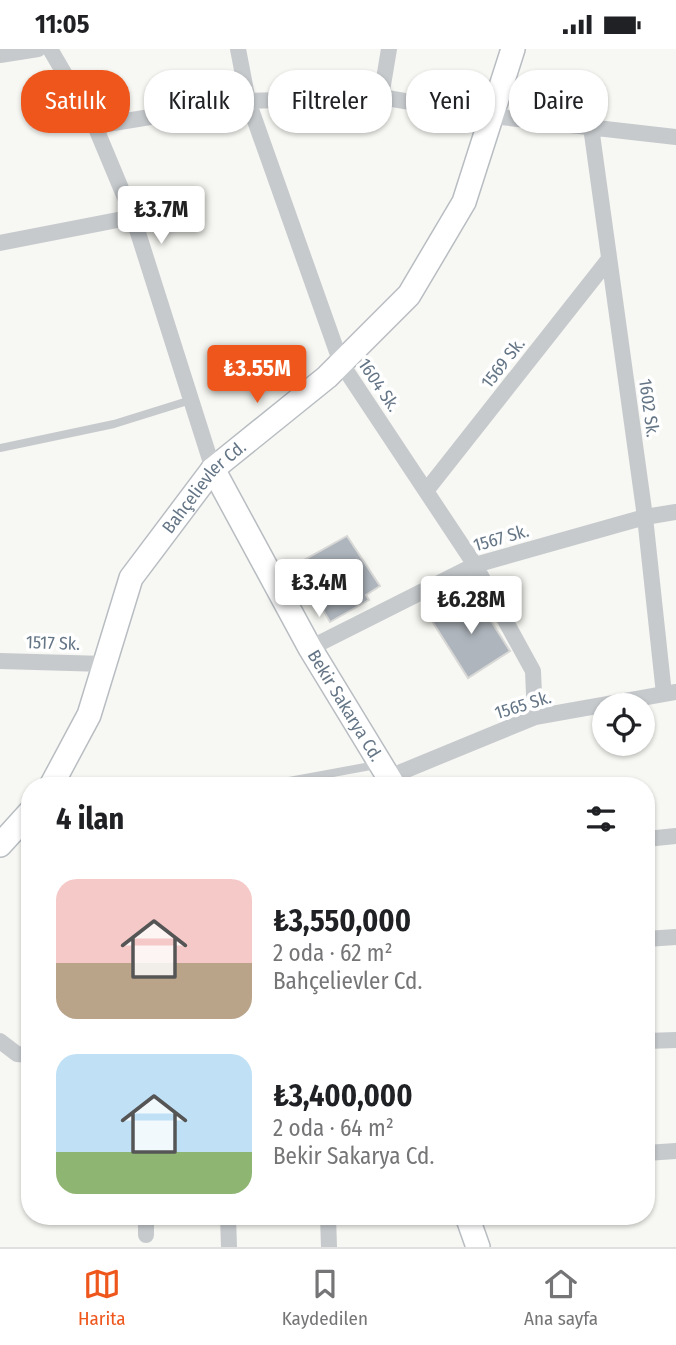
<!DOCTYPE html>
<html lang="tr">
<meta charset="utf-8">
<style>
:root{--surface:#fff;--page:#f6f6f6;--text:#202124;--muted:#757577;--line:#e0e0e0;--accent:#ee561c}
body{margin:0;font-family:"Fira Sans Condensed",sans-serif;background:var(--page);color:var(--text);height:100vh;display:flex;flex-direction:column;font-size:26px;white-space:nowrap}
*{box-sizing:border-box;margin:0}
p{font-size:23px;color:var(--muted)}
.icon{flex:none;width:38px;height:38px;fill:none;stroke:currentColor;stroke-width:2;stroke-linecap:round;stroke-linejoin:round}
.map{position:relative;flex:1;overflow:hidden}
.side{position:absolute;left:21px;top:728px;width:634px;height:448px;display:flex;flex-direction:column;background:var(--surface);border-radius:28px;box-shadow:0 2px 5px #0004}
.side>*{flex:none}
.hud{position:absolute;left:21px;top:21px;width:635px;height:63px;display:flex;gap:14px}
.tools{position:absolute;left:592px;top:644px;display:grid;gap:14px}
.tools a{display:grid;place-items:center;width:63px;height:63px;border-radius:50%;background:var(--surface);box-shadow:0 2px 5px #0004;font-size:35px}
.price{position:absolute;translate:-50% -60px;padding:0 16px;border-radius:7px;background:#fff;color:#222;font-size:23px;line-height:46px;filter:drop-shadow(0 2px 4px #0008)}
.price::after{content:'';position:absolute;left:50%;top:42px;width:21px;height:16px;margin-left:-10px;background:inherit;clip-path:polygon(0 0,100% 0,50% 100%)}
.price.on{background:var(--accent);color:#fff}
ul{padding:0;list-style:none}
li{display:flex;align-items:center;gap:21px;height:175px;padding:0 35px}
li span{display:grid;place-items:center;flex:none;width:196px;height:140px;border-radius:21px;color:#555}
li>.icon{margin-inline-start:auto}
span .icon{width:84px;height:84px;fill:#fffc;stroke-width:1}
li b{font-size:30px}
h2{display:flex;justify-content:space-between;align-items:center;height:84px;padding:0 35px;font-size:30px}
.chip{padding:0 24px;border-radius:28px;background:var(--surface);box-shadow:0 2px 5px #0004;font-size:24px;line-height:63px}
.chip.on{background:var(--accent);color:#fff}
.status{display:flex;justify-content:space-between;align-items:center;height:49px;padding:0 35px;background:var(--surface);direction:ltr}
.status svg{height:19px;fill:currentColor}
.tabs{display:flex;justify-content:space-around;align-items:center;height:98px;border-top:2px solid var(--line);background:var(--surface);font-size:19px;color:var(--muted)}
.tabs a{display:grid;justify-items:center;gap:4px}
.tabs .on{color:var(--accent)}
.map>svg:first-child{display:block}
.building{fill:#aeb5bc;stroke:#d8d8d6;stroke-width:2}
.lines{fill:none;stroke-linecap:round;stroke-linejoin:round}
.secondary-casing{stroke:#b8bdc2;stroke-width:26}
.lane{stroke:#c6cacd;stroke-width:8}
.street{stroke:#c6cacd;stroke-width:16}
.secondary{stroke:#fff;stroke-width:23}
.labels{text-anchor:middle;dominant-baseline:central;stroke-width:7;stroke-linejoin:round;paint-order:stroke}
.street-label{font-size:18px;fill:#647586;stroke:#fff}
</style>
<div class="status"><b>11:05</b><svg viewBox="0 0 49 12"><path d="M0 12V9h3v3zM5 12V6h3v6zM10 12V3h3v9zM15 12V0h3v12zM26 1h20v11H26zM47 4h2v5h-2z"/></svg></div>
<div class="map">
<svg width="676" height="1198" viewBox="0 0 676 1198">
<rect width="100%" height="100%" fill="#f7f7f3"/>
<path class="building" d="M347,487L380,537L366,546L369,551L330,573L297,515Z
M474,545L510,602L468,629L432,572Z"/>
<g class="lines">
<g class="secondary-casing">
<g id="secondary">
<path id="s1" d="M213,420L310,599L394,737"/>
<path id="s2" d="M51,737L89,666L131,529L213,420L327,328L409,246L464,153L513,0"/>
<path d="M0,796L30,763"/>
<path d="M467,1167L478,1198"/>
</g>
</g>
<path class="lane" d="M0,399L114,375L191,351
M262,737L376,716"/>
<path class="street" d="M50,0L95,77L133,168L213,420
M238,0L248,52L341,314L475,516L533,622L535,668
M0,6L38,0
M381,48L389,0
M95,77L248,52L381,48L492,67L676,88
M591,78L645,468L664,645
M0,194L133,168
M426,442L609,210
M310,599L475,516L645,468L676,463
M0,612L105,615
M389,728L535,668L676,643
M646,790L676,787
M646,890L676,888
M0,992L17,1005L30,1006
M646,992L676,991
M646,1104L676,1102
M146,1167V1186
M228,1167L229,1198
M328,1167L329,1198"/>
<use href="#secondary" class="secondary"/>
</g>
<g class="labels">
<g class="street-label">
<text transform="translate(503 314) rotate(-52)">1569 Sk.</text>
<text transform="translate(379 336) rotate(56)">1604 Sk.</text>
<text transform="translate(649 359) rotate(82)">1602 Sk.</text>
<text stroke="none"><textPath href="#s2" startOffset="341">Bahçelievler Cd.</textPath></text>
<text transform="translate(501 489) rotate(-16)">1567 Sk.</text>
<text transform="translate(53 594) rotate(2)">1517 Sk.</text>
<text transform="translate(523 656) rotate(-17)">1565 Sk.</text>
<text stroke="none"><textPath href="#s1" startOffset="271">Bekir Sakarya Cd.</textPath></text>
</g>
</g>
</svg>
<div class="tools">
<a><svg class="icon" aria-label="locate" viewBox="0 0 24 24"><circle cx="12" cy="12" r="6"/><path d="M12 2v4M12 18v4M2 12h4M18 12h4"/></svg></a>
</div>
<b class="price" style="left:161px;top:197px">₺3.7M</b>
<b class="price on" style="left:257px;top:356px">₺3.55M</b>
<b class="price" style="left:319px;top:570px">₺3.4M</b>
<b class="price" style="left:471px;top:587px">₺6.28M</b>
<div class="hud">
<a class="chip on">Satılık</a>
<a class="chip">Kiralık</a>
<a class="chip">Filtreler</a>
<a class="chip">Yeni</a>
<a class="chip">Daire</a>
</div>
<section class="side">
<h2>4 ilan<svg class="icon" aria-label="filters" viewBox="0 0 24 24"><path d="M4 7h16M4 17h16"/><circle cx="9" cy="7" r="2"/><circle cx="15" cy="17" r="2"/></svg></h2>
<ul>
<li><span style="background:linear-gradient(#f6c9c9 60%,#b9a48a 0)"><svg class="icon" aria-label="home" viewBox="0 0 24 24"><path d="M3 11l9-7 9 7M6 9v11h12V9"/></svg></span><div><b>₺3,550,000</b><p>2 oda · 62 m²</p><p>Bahçelievler Cd.</p></div></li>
<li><span style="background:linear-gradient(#bfe0f5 70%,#8fb573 0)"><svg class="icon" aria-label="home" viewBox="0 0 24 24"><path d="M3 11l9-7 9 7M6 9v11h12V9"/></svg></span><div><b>₺3,400,000</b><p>2 oda · 64 m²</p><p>Bekir Sakarya Cd.</p></div></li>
</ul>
</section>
</div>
<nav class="tabs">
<a class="on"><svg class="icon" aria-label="map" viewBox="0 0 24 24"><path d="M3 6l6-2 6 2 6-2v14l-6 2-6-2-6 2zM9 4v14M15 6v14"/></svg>Harita</a>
<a><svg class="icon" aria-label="saved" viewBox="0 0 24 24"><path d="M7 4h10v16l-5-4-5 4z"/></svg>Kaydedilen</a>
<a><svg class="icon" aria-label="home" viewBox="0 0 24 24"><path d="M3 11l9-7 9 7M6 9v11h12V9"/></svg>Ana sayfa</a>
</nav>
